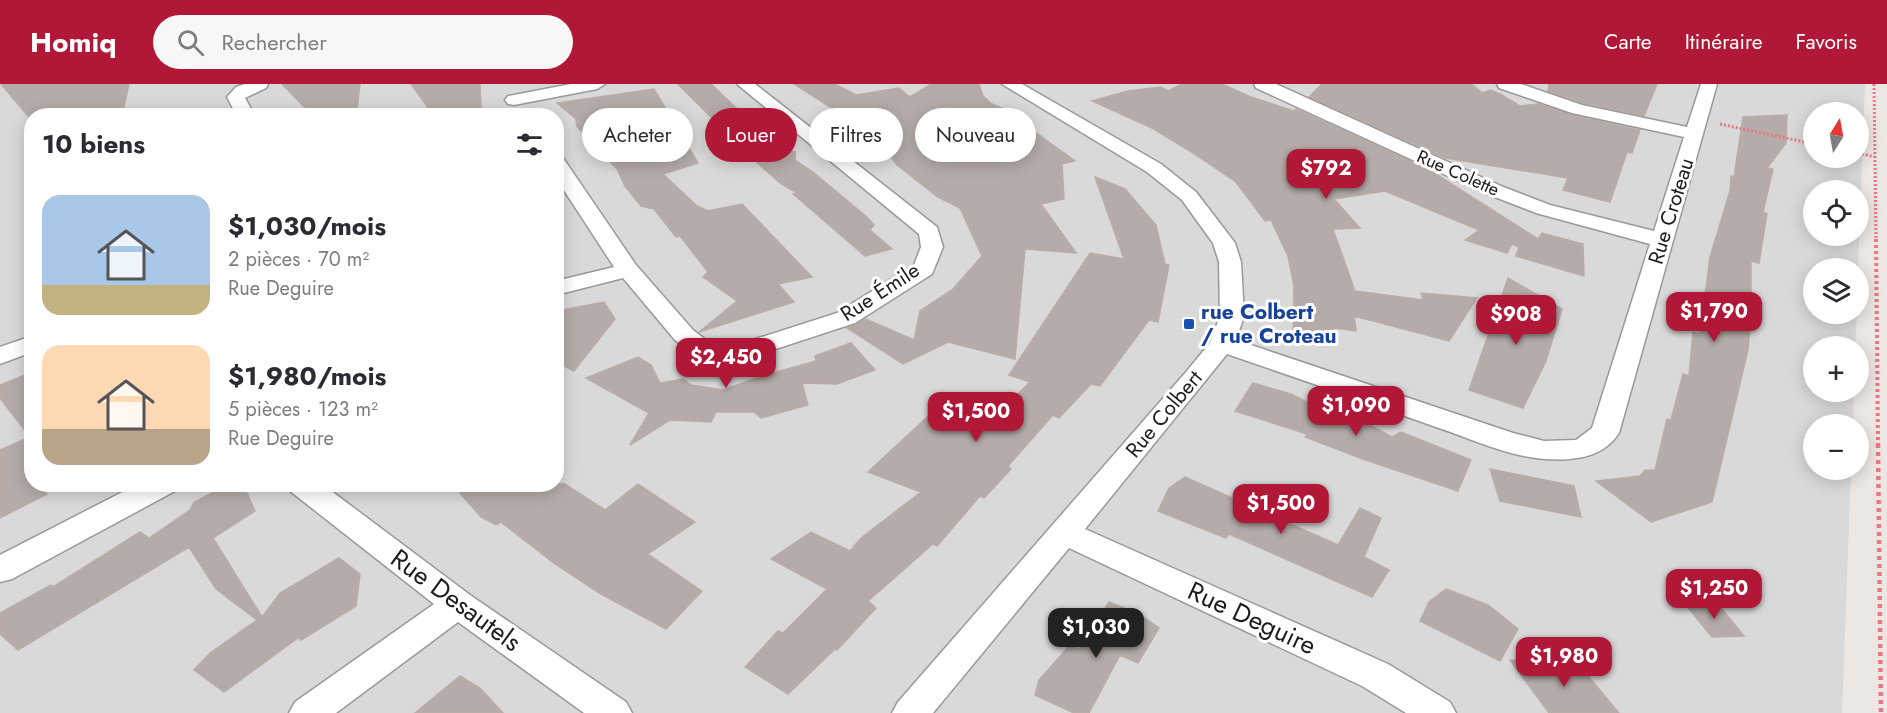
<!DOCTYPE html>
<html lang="fr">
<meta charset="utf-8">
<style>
:root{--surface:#fff;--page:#f7f7f7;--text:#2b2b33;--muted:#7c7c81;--accent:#b11737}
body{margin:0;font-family:Jost,sans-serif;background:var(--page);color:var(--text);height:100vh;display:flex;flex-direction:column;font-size:22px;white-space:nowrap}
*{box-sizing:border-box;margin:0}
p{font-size:20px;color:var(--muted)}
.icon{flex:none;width:33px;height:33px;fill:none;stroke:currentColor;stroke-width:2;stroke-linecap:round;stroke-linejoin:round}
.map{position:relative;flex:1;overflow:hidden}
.drawer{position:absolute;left:24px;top:24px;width:540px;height:384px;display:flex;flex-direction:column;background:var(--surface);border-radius:24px;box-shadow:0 3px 15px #0003}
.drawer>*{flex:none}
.top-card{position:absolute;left:582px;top:24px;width:570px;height:54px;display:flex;gap:12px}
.needle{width:39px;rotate:11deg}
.controls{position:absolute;left:1803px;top:18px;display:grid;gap:12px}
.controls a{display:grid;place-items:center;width:66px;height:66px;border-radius:50%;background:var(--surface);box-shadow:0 3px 15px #0003;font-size:30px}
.price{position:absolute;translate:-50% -51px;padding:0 14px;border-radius:12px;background:var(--accent);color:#fff;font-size:20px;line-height:39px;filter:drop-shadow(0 2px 3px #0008)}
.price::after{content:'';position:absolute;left:50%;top:36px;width:18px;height:14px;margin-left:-9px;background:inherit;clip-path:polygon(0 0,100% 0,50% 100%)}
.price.selected{background:#222;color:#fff}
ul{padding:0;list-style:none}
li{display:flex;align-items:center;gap:18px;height:150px;padding:0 18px}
li span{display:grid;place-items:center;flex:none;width:168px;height:120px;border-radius:18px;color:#555}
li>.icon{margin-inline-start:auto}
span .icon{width:72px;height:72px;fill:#fffc;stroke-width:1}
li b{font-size:26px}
h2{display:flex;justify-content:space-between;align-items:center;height:72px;padding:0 18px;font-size:26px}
.tag{padding:0 21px;border-radius:27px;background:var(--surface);box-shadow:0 3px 15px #0003;font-size:21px;line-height:54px}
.tag.selected{background:var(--accent);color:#fff}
header{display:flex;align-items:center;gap:36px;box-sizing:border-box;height:84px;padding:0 30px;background:var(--accent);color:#fff}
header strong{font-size:28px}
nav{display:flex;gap:33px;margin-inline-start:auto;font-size:21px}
.search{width:420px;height:54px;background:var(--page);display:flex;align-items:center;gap:15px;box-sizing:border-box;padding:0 21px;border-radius:33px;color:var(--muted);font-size:22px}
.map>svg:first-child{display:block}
.residential{fill:#dad9d9;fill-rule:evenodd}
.building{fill:#b5aca9;stroke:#bcaca7;stroke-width:1.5}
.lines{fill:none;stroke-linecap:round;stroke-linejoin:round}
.street-casing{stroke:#999;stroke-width:3}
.path-far2{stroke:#e97884;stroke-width:3;stroke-dasharray:2 2;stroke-linecap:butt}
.path-far1{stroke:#e97884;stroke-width:4;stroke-dasharray:3 3;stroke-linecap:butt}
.path{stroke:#e97884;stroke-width:4.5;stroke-dasharray:4 4;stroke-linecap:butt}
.street{fill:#fff;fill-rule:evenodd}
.transit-dot{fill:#1a4fb4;stroke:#fff;stroke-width:2}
.labels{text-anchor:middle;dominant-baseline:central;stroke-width:6;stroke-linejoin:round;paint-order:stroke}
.far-street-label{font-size:18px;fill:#1c1c1c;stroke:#fff}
.street-label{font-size:21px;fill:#1c1c1c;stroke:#fff}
.transit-label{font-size:21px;font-weight:bold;fill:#164399;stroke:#fff;text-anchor:start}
.near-street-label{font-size:26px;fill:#1c1c1c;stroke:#fff}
</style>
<header>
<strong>Homiq</strong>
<div class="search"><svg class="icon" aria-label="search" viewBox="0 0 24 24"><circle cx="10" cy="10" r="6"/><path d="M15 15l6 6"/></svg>Rechercher</div>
<nav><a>Carte</a><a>Itinéraire</a><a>Favoris</a></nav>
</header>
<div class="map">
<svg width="1887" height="629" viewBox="0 0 1887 629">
<rect width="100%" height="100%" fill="#ece7e3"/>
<path class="residential" d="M0,0H1865L1858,184H1814V230H1857L1855,262H1814V308H1854L1853,340H1814V386H1851L1842,629H0ZM1814,28H1858V74H1814ZM32,32H556V400H32ZM1814,106H1858V152H1814Z"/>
<path class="building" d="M1,0H129L122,32H28Z
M282,0H360L357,26L346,32H313Z
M411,0H480L481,27L459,32H434Z
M678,0H711L754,41L758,40L769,49L767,64L795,68V76L813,88L867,133L874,141L870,146L892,165L865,172L793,110L797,109L780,99L736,60H738Z
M794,0H835L856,11L899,4L910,13L931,0H979L983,12L992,20L1014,29L1017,35L1075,77L1062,80L1064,115L1041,120L1076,169L1025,165L1015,275L948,258L903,280L847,244L866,235L914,256L920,227L953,205L982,172L960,124L938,113L897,81L874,51Z
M1182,0H1222L1251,13L1294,27L1296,25L1428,85L1538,155L1542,149L1583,160L1584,192L1516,172L1519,163L1512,160L1507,169L1465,156L1479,146L1385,107L1334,115L1360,144L1333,145L1355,207L1423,216L1421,209L1477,214L1449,257L1354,232L1356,247L1333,244V258L1293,248L1294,202L1288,172L1271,136L1265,137L1236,98L1190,67L1152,44L1092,17L1128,7L1161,3L1168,7Z
M1322,0H1471L1483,9L1490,6L1500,10L1520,22L1539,20L1572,31L1640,46L1632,69L1627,68L1610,118L1563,106L1568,94L1445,74L1309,13Z
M1549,0H1657L1644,32L1583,19L1548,7Z
M654,5L667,27L661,34L689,64L698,79L663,90L697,122L708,127L742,120L812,193L778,200L794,218L699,248L737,217L703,193L708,188L680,152L676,153L654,125L641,122L625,102L617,85L577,43L576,35L557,19Z
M1787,31L1786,59L1767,84L1773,85L1763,128L1767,130L1759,179L1751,177V231L1748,266L1712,418L1651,438L1596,397L1640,392L1645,386H1655L1667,335L1671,336L1683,290L1689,292L1693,248L1700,250L1710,173L1730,107L1731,92L1734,93L1743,33Z
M1095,93L1125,105L1156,141L1165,180L1169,181L1158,238L1149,236L1100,302L1091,300L1059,334L1053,331L1008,382L1011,385L984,414L980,412L937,462L933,460L868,517L876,524L837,566L835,565L788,610L745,583L778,547L783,549L827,505L771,475L811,448L850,467L861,454L921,408L868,388L937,324L982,345L1030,298L1009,291L1090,169L1124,175Z
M1508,194L1562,225L1546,277L1523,324L1469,306Z
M604,218L615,235L574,287L556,278V230L567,225Z
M851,259L875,286L837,300L802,299L808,321L761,334L754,328H716L711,338L670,336L630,361L649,329L586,294L638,273L651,281L660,299L683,295L691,301L723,306L762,292L816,277L815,272Z
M32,288V400H37L47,410L0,434V366L30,353L0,314V301Z
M1253,299L1291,310L1313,321L1359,333L1364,338L1392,353L1401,348L1471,376L1458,407L1360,374L1305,353L1307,350L1235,327Z
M1490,385L1574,402L1581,433L1500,417Z
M1185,393L1338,461L1360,424L1381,434L1364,473L1389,486L1372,513L1229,450L1226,454L1158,427L1169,404Z
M452,400H565L605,426L638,400L695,438L648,470L702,507L666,545L601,510L555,480L501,438L496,441L481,433Z
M233,405L247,409L255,427L213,454L262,533L280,509L339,474L360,490L356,522L301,556L298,554L224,608L194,586L210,569L257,536L216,505L189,463L18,566L0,550V529L51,501L53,503L140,448L149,454L190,426L194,418L218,406Z
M1446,505L1488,521L1518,545L1500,577L1420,537L1429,518Z
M1109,518L1139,530L1159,544L1138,579L1120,571L1089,629H1074L1035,611L1039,596L1070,561L1080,565Z
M1717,519L1744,552L1712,553L1685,520Z
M1510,576L1578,580L1619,629H1549Z
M460,592L480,604L503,629H415Z"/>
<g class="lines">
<g class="street-casing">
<path id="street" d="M245,0H268L266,4L245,14L255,32H237L227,13L236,3Z
M571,0H605L597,5L514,21L508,20L505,16L508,12L514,11Z
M737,0H755L937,143L943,163L932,190L855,239L742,276L696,272L675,256L623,194L556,211V197L614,183L556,94V72L563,74L636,181L693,246L711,260H740L837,229L914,181L921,163L919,150Z
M1002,0H1022L1161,80L1196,108L1235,159L1241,178L1244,232L1236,256L1513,349L1544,357L1576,356L1592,344L1650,160L1536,129L1487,110L1256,4L1254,0H1276L1501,102L1550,121L1654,147L1684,53L1572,29L1499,4L1497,0H1521L1582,21L1687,43L1701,0H1717L1619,349C1603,374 1573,377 1545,375C1510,373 1469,354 1436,343C1366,318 1297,294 1227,270L1085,445L1388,580L1450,618L1456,629H1406L1362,602L1069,464L933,629H892L898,618L1186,288L1210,259L1220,232L1219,178L1213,159L1182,116L1147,88Z
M32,252V268L0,280V263Z
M138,400H179L175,407L12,495L0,498V471Z
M286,400H322L470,511L626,618L632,629H584L458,538L336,629H289L295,618L434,520L290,407Z"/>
</g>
<path class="path-far2" d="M1874,0L1876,157
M1720,40L1814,60
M1858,69L1875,73"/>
<path class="path-far1" d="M1876,155L1878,361"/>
<path class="path" d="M1878,360L1881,629"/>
<use href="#street" class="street"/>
</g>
<rect class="transit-dot" x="1183" y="234" width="12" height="12" rx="3"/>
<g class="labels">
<g class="far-street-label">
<text transform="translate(1458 89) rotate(24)">Rue Colette</text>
</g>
<g class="street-label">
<text transform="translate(1671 127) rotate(-73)">Rue Croteau</text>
<text transform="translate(880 208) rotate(-33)">Rue Émile</text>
<text transform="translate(1164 330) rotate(-50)">Rue Colbert</text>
</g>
<g class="transit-label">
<text x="1201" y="228">rue Colbert<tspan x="1201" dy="24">/ rue Croteau</tspan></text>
</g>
<g class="near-street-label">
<text transform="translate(456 516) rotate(36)">Rue Desautels</text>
<text transform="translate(1252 534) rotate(25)">Rue Deguire</text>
</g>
</g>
</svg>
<div class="controls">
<a><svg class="needle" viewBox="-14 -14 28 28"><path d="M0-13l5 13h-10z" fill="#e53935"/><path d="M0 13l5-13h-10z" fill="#7c7c81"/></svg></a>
<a><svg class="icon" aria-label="locate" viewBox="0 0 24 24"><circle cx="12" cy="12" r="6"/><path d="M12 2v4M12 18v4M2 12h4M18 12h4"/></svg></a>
<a><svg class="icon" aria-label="layers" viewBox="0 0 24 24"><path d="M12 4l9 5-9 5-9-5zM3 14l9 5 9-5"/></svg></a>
<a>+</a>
<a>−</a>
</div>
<b class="price" style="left:1326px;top:116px">$792</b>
<b class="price" style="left:1714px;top:259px">$1,790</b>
<b class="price" style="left:1516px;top:262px">$908</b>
<b class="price" style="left:726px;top:305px">$2,450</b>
<b class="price" style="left:1356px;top:353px">$1,090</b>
<b class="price" style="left:976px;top:359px">$1,500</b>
<b class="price" style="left:1281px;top:451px">$1,500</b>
<b class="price" style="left:1714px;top:536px">$1,250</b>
<b class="price selected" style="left:1096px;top:575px">$1,030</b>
<b class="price" style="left:1564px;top:604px">$1,980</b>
<div class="top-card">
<a class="tag">Acheter</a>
<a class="tag selected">Louer</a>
<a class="tag">Filtres</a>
<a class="tag">Nouveau</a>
</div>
<section class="drawer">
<h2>10 biens<svg class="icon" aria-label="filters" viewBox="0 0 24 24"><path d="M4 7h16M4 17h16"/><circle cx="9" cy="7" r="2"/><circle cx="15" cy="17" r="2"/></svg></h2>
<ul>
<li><span style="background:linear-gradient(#a9c7e8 75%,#c2b280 0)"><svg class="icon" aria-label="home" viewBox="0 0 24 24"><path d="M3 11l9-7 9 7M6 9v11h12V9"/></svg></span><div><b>$1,030/mois</b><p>2 pièces · 70 m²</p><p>Rue Deguire</p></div></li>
<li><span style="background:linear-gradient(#ffd9b3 70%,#b9a48a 0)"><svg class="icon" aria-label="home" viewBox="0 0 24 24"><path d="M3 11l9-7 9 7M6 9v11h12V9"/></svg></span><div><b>$1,980/mois</b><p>5 pièces · 123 m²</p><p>Rue Deguire</p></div></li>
</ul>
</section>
</div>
